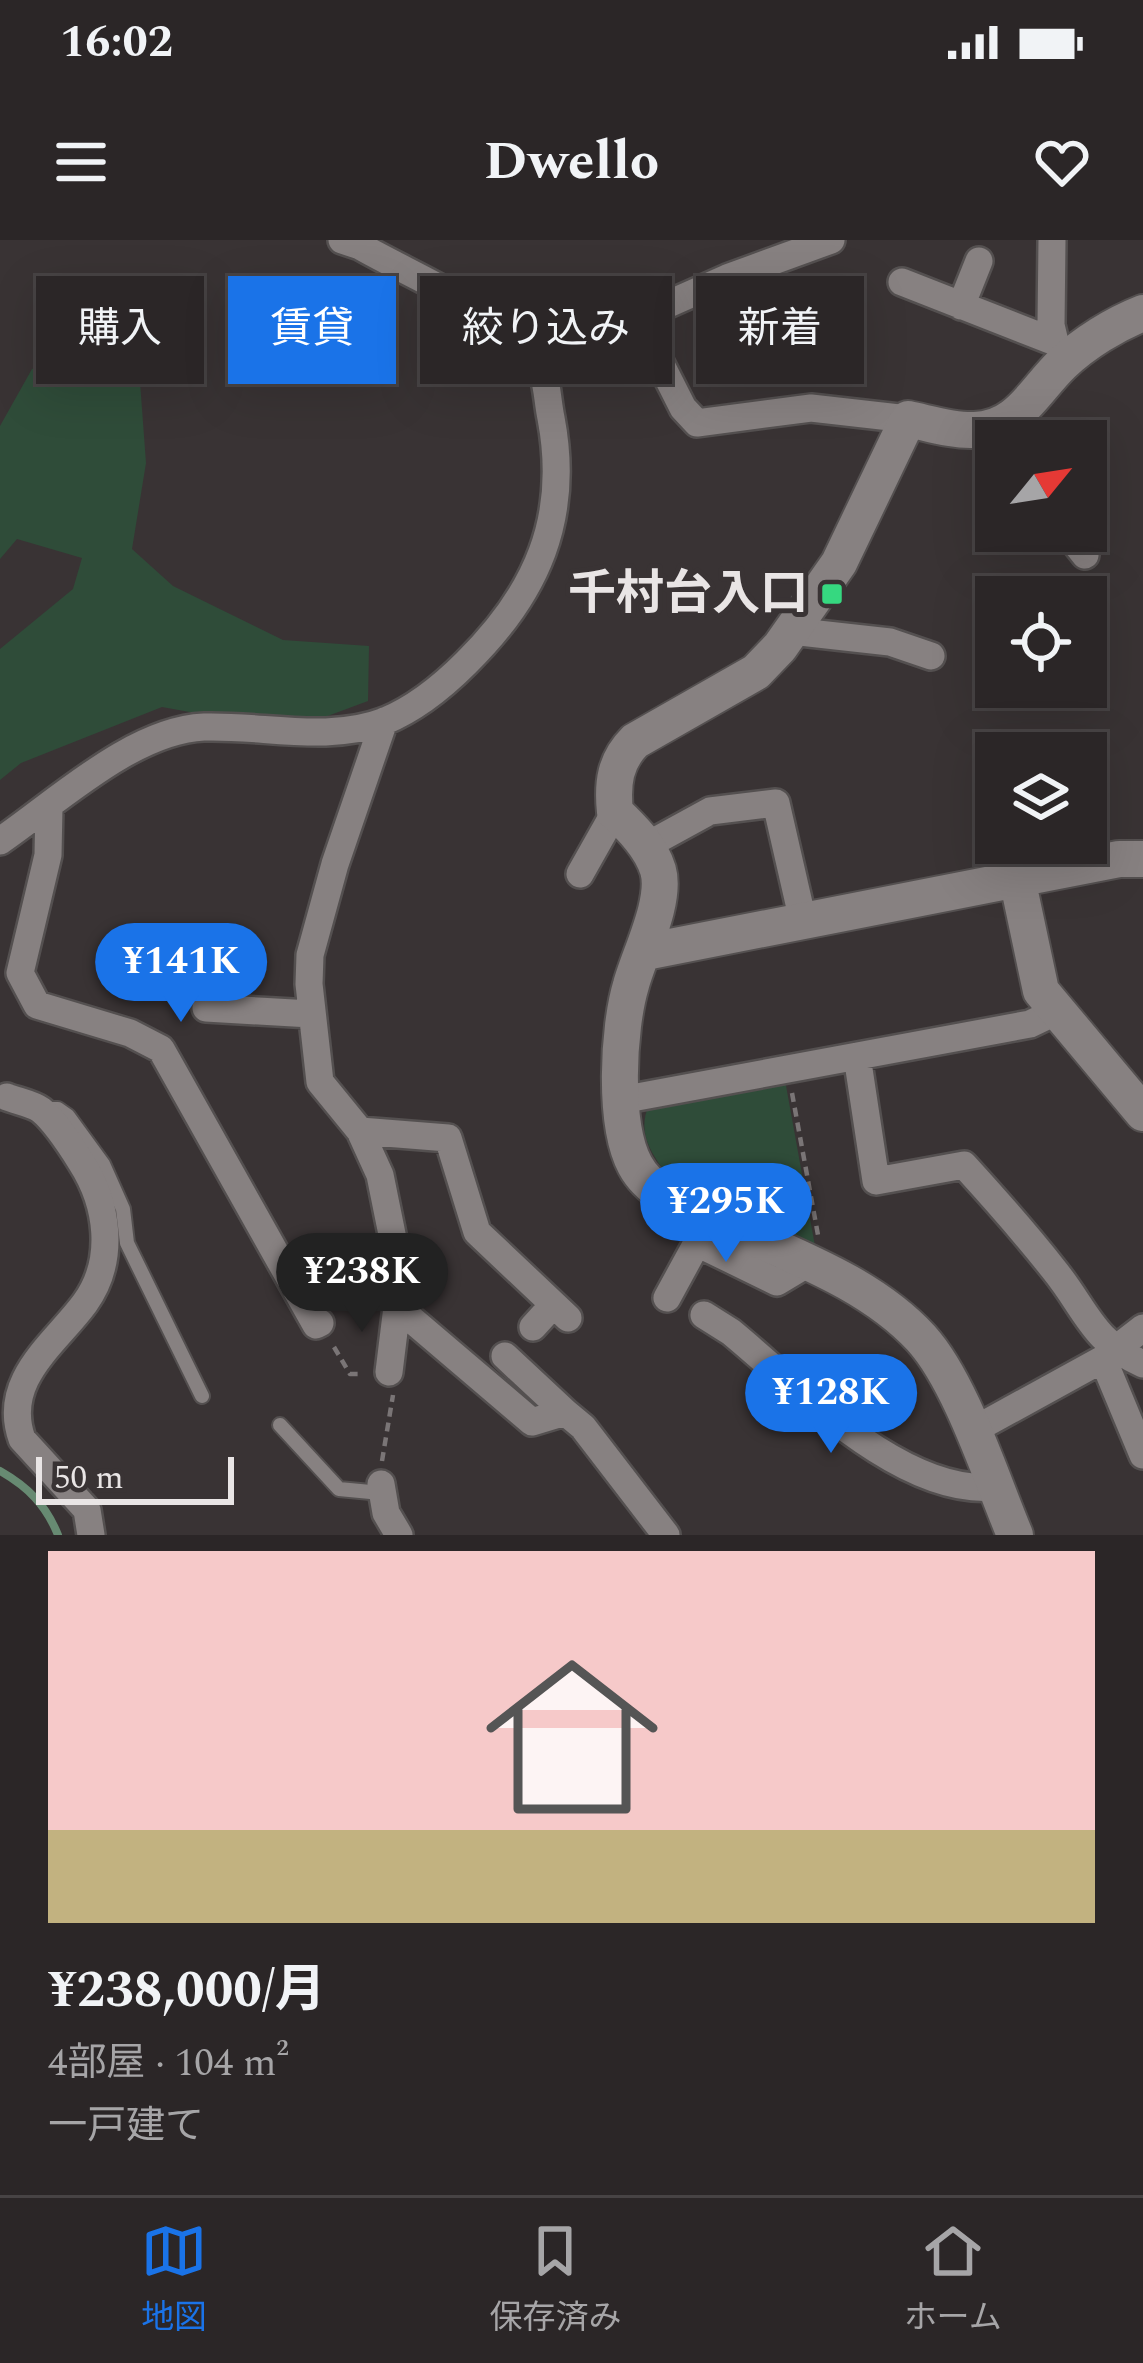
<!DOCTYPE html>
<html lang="ja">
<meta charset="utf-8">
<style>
:root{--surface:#2b2627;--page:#332e2f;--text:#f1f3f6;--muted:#a6a5a7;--line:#474344;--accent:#1a73e8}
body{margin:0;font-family:Spectral,"Noto Sans JP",serif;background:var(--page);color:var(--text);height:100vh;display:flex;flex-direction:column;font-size:45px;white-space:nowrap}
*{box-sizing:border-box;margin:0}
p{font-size:39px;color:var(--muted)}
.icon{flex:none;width:66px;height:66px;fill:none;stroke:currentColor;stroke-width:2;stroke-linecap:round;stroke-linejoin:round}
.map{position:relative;height:1295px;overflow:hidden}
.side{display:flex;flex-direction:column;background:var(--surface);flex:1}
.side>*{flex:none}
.banner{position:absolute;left:36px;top:36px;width:1071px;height:108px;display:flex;gap:24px}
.needle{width:78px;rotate:60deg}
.fabs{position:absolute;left:975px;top:180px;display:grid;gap:24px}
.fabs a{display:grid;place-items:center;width:132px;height:132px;border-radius:0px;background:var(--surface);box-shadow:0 12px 48px #0002,0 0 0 3px var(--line);font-size:60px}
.scale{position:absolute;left:36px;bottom:30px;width:198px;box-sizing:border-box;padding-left:12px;border:6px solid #e9e5e5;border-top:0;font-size:33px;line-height:42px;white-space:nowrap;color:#e9e5e5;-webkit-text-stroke:9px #393334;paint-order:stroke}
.price{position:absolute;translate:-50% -102px;padding:0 27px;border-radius:42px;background:var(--accent);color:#fff;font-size:39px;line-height:78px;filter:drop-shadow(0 3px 6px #0008)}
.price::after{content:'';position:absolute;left:50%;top:72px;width:36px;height:27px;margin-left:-18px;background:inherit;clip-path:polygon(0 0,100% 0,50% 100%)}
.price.selected{background:#222;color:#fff}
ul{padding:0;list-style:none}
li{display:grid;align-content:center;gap:24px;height:636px;padding:0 48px}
li span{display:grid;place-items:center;height:372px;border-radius:0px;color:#555}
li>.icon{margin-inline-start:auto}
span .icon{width:216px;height:216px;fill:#fffc;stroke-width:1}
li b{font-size:51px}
.chip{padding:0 42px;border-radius:0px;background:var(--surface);box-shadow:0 12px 48px #0002,0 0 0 3px var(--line);font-size:42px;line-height:108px}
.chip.selected{background:var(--accent);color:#fff}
.status{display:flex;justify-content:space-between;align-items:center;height:84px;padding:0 60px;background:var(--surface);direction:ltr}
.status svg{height:33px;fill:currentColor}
header{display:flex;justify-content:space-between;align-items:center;height:156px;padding:0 48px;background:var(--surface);font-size:54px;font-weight:700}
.menu{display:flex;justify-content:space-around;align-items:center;height:168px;border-top:3px solid var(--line);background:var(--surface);font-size:33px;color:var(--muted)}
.menu a{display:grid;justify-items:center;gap:6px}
.menu .selected{color:var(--accent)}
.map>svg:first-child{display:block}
.green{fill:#2f4c39}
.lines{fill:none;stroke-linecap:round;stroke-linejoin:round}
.stream{stroke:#678a72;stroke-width:8}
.lane-casing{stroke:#545050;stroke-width:18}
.street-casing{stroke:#545050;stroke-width:32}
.secondary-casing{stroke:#545050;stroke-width:40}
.path{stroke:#7a7576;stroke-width:4.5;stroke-dasharray:9 6;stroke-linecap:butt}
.lane{stroke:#878181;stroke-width:14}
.street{stroke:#878181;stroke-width:27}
.secondary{stroke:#878181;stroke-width:36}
.poi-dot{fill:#36d880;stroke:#393334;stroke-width:4.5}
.labels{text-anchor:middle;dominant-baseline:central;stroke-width:10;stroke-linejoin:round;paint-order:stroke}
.poi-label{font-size:48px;font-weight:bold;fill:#e9e5e5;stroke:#393334;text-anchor:end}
</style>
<div class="status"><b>16:02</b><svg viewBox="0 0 49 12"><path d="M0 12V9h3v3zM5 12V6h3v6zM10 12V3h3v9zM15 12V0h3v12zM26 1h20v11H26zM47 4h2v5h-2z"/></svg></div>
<header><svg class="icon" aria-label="menu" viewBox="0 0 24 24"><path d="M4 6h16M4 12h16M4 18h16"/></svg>Dwello<svg class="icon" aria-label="heart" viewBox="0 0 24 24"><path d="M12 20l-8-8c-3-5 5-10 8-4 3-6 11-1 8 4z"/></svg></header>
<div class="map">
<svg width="1143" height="1295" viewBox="0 0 1143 1295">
<rect width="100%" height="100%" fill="#393334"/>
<path class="green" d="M106,98L139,128L146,223L132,309L173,346L283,400L369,406L368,461L290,490L162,467L21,523L0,540V409L73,349L82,318L17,299L0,319V186L32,129Z
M785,840L815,1006L663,929C648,909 638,889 649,865Z"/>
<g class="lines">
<path class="stream" d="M0,1231C28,1247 46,1265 58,1295"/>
<g class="lane-casing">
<path id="lane" d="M44,869H58L68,876L103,924L123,969L127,1003L202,1156
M280,1185L339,1249L381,1253"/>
</g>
<g class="street-casing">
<path id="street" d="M1052,0L1051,85L1055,102
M902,42L1055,102L1071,117
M961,66L979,21
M638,79L683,168L697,183L811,168L908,179
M540,121L727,38L831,0
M1066,291L1085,315
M791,391L890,402L931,416
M384,481L335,624L310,715L309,744L320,842L360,891L380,935L395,1009L397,1067L532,1182L565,1172L583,1187L666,1295
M49,567L48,615L20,733L37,765L130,793L161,809L316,1085L320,1083
M0,601C57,562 133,490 204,487C263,485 328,503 385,481C414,469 444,445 466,423C537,353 570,278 551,178C547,160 547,131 536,117C495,69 414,37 360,6L342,0
M646,606L710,571L776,563L803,681
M580,634L615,572
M206,768L311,774
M857,816L876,941L964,925C995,959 1026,994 1055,1031C1087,1071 1092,1101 1143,1124
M7,857C17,861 33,864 41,870C56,882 71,906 81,922C108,964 116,1020 85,1063C55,1104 1,1140 22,1199L87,1270L91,1295
M621,860L1030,784L1055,772
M360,891L448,898L477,992L568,1078
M667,1058L697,1003L777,1042L807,1024
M704,1075L731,1092C799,1148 902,1256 995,1247
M533,1087L553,1065
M505,1116L565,1172
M1103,1119L1143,1215
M389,1132L397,1067
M972,1191L1103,1119L1143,1088
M381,1244L386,1273L399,1295"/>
</g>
<g class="secondary-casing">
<path id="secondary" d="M1017,638L1041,751L1143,873
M645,712L1119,619H1143
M1015,1295C991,1238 961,1142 921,1098C869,1042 792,1016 724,984C693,969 652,957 635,925C613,884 618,788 631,745C639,715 667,661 658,630C651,607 632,588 615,572C612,543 615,521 635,501L756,432L780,407L839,323L908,179C928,183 953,191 974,190C1018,189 1034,151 1062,124C1084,103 1115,84 1143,73"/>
</g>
<path class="path" d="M792,853L818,995
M334,1107L350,1134H361
M382,1221L393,1155"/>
<use href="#lane" class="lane"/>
<use href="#street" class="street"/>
<use href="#secondary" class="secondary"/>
</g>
<rect class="poi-dot" x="820" y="342" width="24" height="24" rx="6"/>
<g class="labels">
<g class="poi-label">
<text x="808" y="354">千村台入口</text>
</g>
</g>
</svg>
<div class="fabs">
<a><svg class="needle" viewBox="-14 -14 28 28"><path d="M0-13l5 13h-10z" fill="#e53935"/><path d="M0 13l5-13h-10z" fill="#a6a5a7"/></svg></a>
<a><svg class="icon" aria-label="locate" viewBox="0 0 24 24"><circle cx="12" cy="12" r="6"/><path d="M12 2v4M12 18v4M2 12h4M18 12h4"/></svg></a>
<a><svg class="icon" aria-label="layers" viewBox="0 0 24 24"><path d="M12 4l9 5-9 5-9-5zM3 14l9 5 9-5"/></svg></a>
</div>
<div class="scale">50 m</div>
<b class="price" style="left:181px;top:785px">¥141K</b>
<b class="price" style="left:726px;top:1025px">¥295K</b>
<b class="price selected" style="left:362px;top:1095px">¥238K</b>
<b class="price" style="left:831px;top:1216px">¥128K</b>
<div class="banner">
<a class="chip">購入</a>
<a class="chip selected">賃貸</a>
<a class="chip">絞り込み</a>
<a class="chip">新着</a>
</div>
</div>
<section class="side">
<ul>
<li><span style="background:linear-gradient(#f6c9c9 75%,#c2b280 0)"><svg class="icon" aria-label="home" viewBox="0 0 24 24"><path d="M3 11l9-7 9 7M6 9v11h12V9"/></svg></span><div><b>¥238,000/月</b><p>4部屋 · 104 m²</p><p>一戸建て</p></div></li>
</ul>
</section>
<nav class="menu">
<a class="selected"><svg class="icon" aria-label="map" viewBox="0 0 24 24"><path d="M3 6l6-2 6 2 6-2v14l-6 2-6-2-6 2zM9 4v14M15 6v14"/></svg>地図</a>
<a><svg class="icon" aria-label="saved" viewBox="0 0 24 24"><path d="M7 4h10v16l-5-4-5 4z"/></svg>保存済み</a>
<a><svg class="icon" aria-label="home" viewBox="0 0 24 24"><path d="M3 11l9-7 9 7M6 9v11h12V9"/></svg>ホーム</a>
</nav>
